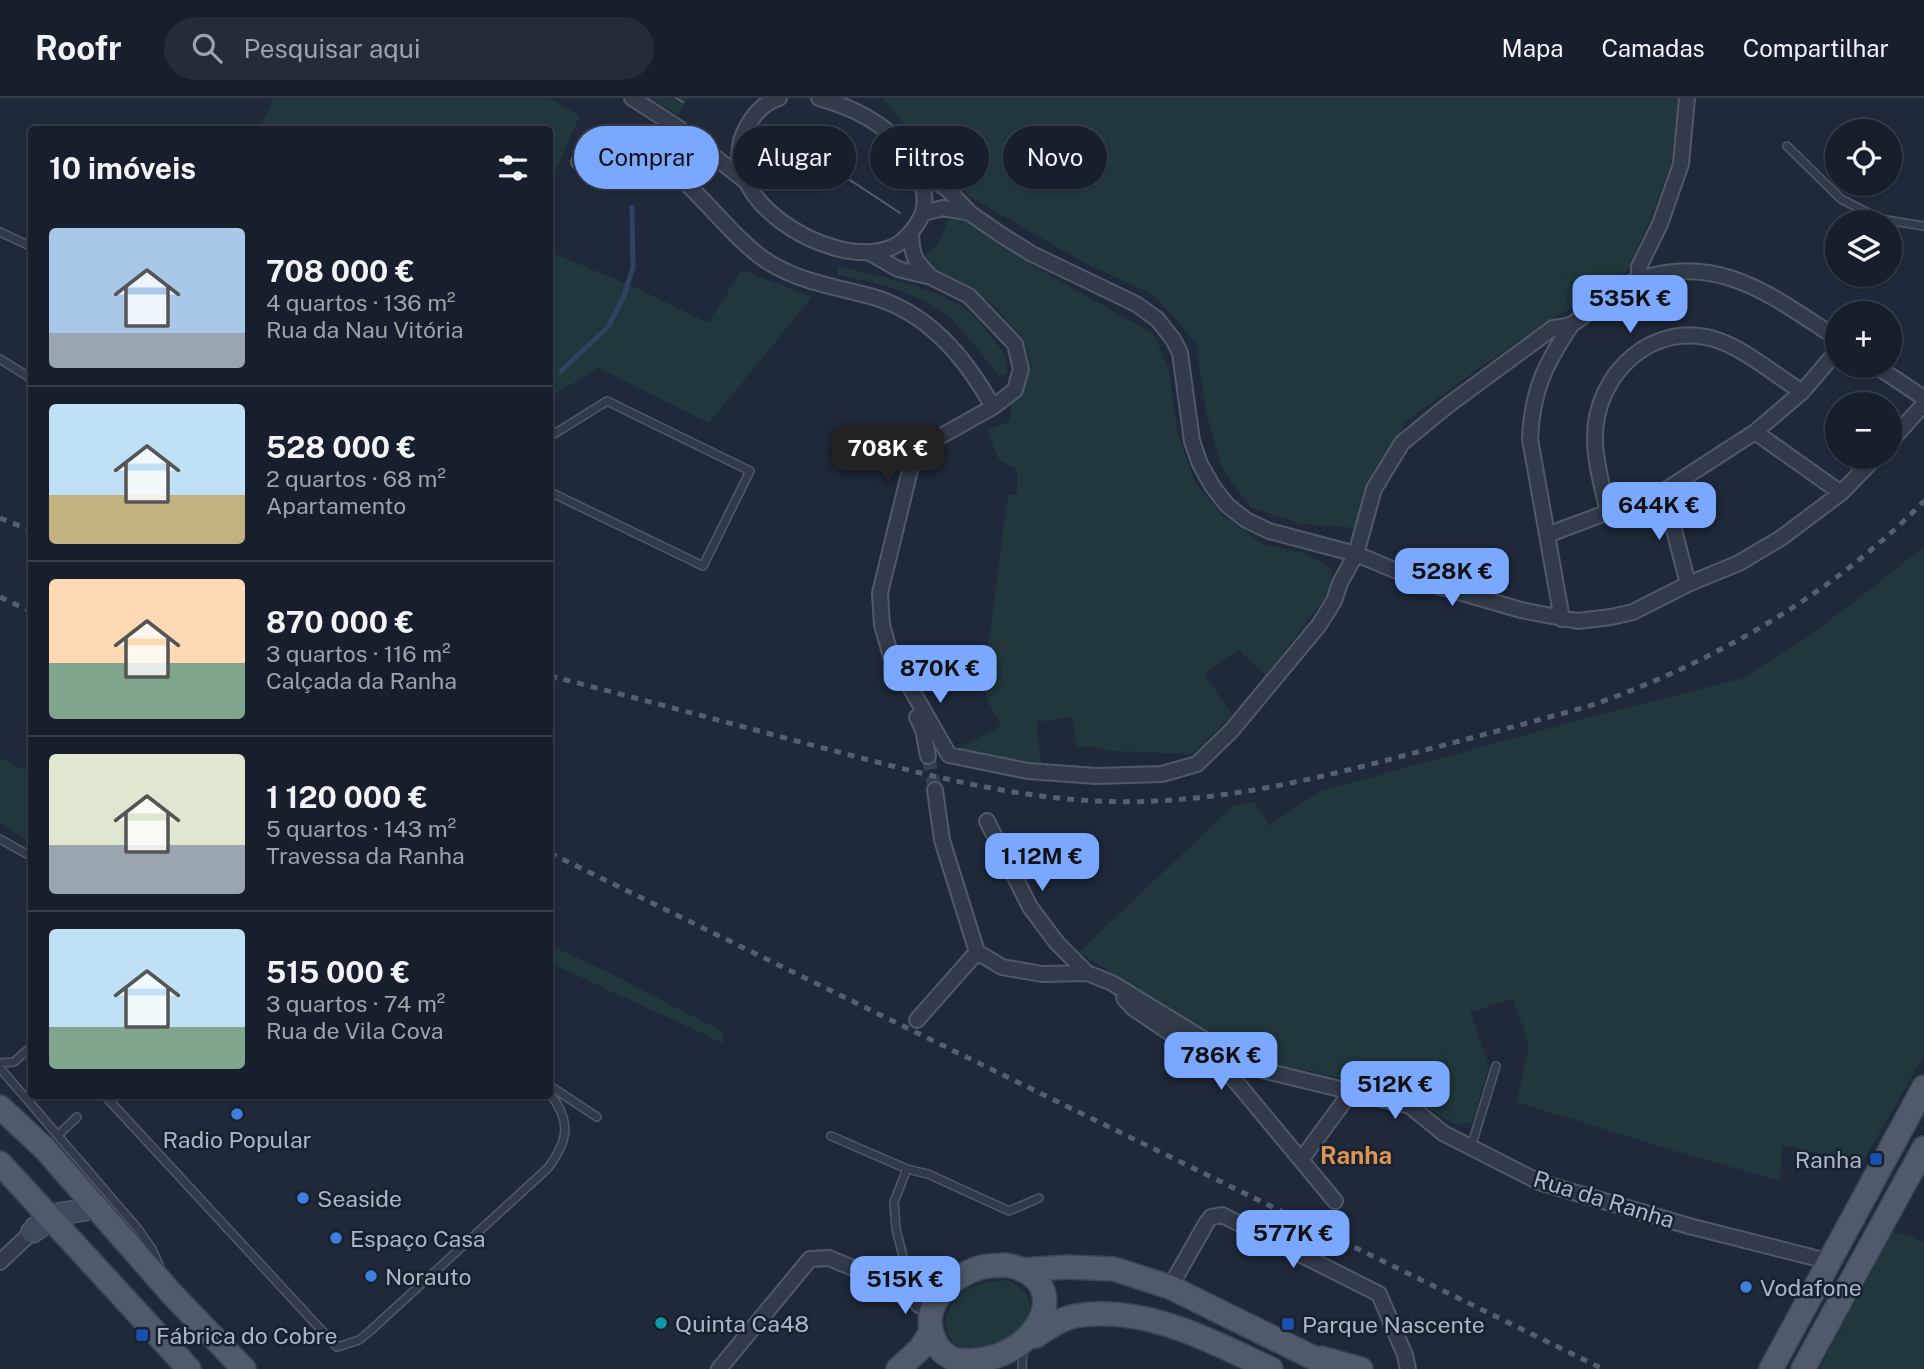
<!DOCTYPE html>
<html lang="pt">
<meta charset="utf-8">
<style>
:root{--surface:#171f2c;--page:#242c38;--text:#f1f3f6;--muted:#9ea2a9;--line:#363d48;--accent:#7aa7ff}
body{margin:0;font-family:"Public Sans",sans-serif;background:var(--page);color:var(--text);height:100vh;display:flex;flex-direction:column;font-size:26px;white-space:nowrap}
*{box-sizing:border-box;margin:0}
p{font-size:23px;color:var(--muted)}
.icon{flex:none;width:38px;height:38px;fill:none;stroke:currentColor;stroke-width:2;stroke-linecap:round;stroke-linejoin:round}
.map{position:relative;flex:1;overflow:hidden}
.sheet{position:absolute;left:28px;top:28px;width:525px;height:973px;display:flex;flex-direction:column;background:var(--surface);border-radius:7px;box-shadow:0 2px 5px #0004,0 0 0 2px var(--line)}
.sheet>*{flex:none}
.guide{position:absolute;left:574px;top:28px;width:665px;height:63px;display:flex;gap:14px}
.controls{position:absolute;left:1825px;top:21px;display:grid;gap:14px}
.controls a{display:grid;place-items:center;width:77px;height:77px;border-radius:50%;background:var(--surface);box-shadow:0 2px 5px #0004,0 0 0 2px var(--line);font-size:35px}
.price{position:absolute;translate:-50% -60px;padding:0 16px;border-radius:14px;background:var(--accent);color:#111;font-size:23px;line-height:46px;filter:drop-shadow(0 2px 4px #0008)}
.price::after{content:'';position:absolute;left:50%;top:42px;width:21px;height:16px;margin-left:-10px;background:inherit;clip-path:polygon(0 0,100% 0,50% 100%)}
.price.active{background:#222;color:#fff}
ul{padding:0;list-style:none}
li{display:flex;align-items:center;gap:21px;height:175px;padding:0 21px}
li+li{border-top:2px solid var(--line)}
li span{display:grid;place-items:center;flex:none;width:196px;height:140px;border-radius:7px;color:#555}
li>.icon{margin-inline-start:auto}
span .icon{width:84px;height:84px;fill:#fffc;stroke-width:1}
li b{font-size:30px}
h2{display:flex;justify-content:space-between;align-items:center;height:84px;padding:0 21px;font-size:30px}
.chip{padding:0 24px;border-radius:32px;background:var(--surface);box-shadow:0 2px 5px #0004,0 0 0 2px var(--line);font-size:24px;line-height:63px}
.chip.active{background:var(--accent);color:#111}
header{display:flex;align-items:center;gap:42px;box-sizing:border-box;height:98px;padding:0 35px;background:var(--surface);border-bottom:2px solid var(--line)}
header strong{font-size:33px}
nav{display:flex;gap:38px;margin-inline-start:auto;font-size:24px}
.search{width:490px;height:63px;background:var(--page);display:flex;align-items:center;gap:18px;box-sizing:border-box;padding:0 24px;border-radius:38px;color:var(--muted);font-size:26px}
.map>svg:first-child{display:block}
.green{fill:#21373b}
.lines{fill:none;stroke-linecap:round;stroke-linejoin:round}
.stream{stroke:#2f4261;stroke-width:5}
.street-tunnel{stroke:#343e4f;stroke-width:14;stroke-dasharray:14 7;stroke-linecap:butt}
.lane-casing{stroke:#505968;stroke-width:10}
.street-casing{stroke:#505968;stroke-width:18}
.secondary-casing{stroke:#505968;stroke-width:24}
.primary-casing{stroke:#3c4454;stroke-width:26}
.lane{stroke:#333b4a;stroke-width:7}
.street{stroke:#333b4a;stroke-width:14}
.secondary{stroke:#404a5d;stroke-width:21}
.primary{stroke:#505a6a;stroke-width:23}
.tram{stroke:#545f72;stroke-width:2}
.rail{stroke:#545f72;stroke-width:5;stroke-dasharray:7 7;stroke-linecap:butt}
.shop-dot{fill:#3f7fe0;stroke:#18212e;stroke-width:2.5}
.transit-dot{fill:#1a4fb4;stroke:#18212e;stroke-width:2.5}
.culture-dot{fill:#0f9aa8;stroke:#18212e;stroke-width:2.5}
.labels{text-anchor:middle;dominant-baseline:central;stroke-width:5;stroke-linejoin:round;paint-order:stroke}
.poi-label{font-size:23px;fill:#adb6c7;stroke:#18212e;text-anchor:start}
.street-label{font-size:23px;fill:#adb6c7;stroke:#18212e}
.neighbourhood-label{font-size:24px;font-weight:bold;fill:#db9453;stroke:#18212e}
</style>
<header>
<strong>Roofr</strong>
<div class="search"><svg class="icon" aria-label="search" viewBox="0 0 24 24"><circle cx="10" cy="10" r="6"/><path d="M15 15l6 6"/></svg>Pesquisar aqui</div>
<nav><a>Mapa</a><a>Camadas</a><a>Compartilhar</a></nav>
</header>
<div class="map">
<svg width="1924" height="1271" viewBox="0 0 1924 1271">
<rect width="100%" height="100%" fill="#1f293a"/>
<path class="green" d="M274,0H550L580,18L550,84V32L259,31Z
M650,0H688L678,17Z
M882,0H1679L1676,51L1654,112L1628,172L1489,263L1406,323L1366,403L1357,430L1302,426L1250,409L1221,368L1206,313L1196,245L1155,198L1079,162L967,97Z
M951,116C971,122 984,138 1001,148C1051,179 1102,207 1153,235L1169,272L1177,333L1195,384L1221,416L1263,446L1307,456L1332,471L1330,493L1266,577L1238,552L1204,576L1232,617L1193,656L1109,653L1090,648L1077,649L1072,619L1036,624L1042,671L951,654L1001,628L988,604L975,558L987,556L1008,397H1017V371L999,362L987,332L1010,323L1011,307L1020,296L1032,268L1023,240L992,206L966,186L928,167L923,160L938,146Z
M555,156L639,191L708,225L742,172L812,199L709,325L598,270L557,295L550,291V165Z
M838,168C877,178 938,189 970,215C979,223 988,234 995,243C1004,255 1010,262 1006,277H999L952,221L924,203L888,188L837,177Z
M1924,449V958L1862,1065L1782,1047L1780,1083L1675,1053L1517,1004L1529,947L1513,900L1470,914L1489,968L1472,1025L1454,1026L1417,1004L1370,988L1307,972L1264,966L1228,949L1079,854L1233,708L1255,704L1269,727L1321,693L1583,621L1743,580L1820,530Z
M0,660L31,675V744L0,725Z
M550,847L608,874L723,934V945L550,865Z
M1893,1134L1908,1137L1924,1145V1271H1819Z
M1007,1182C1063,1206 1005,1260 965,1250C938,1243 943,1209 961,1195C975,1185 991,1183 1007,1182Z"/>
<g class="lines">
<path class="stream" d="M561,273L608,229L624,198L633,169L632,109"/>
<path class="street-tunnel" d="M928,658L935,692"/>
<g class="lane-casing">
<path id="lane" d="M1787,48L1841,101L1880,121L1924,128
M0,134L32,149
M0,261L32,281
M550,334L554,336L607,303L750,373L703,468L550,394
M0,741L32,759
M0,965L14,964L32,948
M0,970L138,1131L152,1151L160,1169
M550,988L597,1019
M105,998L337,1249L359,1242L370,1233L548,1070C568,1043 572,1024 550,996
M58,1037L77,1019
M831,1038L907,1071L928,1076L1009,1113L1039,1100
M1471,1049L1496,968
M907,1071L894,1104L896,1131L905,1166L908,1192
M1022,1271L1023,1250"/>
</g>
<g class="street-casing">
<path id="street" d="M632,0L677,29L744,82
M779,0C765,4 755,15 748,27C706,96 830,173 890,150C904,145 913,133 920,121C926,110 925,95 922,84C909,38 863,12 819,0
M579,64C592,55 606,44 622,46C678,55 723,137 770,165C801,184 836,189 870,198C928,214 965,259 993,309
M918,71L947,91L971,116L1003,138L1032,156L1136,206L1157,221L1173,241L1180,255L1192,343L1200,366L1213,389L1227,407L1246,422L1269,433L1356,456L1421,483L1521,512L1578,523L1611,519L1633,514L1688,486L1739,465L1781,440L1841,395L1876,359
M923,115L943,110L970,115
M911,135C912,158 914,162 930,178
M870,155L898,171L931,179L969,198L1015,246L1021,271L1015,292L993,309L925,347L912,364L880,495L882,527L890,555L902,575V581
M1639,182V169L1660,126L1681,66L1687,0
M1876,268L1924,300
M1755,334L1841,395
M1890,344L1924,306
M1664,393L1688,486
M1608,415C1603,391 1595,365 1595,341C1594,276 1654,219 1720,243C1747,253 1777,278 1802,294
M1547,437L1664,393L1755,334L1802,294L1838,252
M1562,521L1530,341C1532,293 1545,266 1572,226
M902,575L949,657L1028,673L1096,678L1162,676L1197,666L1232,632L1319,527L1334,503L1340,485L1356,456L1374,391L1402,345L1447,308L1553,230C1558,229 1564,229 1569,227C1584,222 1603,197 1621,189C1709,148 1767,194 1838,241
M917,619L923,632L928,658
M935,692L942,742L977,854
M987,723L1030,809L1057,845L1087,875
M977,854L1002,869L1042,876L1087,875L1112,885L1249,969L1410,1008L1443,1035L1539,1084L1689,1128L1831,1164
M1124,900L1133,910L1228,974L1335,1103
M917,922L977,854
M1301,1062L1351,994
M0,1164L32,1134L34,1127
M1170,1189L1207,1124L1211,1119L1222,1117L1379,1196L1405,1257L1408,1271
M908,1193L951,1185
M719,1271L810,1161L829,1160L908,1193L918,1206L930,1215"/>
</g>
<g class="secondary-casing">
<path id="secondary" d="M32,1134L59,1116L84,1112"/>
</g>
<g class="primary-casing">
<path id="primary" d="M0,1009L45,1051L171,1195L244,1271
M0,1065L189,1271
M1006,1167C1081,1180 1037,1271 957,1262C946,1259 938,1251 934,1241C919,1208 950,1179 979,1170C988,1167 997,1168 1006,1167Z
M1022,1172L1066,1169L1114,1171L1170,1189L1336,1271
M1036,1238C1048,1230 1060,1221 1075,1218C1144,1206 1210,1243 1271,1271
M1321,1260L1361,1271
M898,1271L920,1251L931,1234
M1771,1271L1924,989
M1803,1271L1924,1050"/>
</g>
<use href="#lane" class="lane"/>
<use href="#street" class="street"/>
<use href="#secondary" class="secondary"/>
<use href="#primary" class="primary"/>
<path class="tram" d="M676,0L683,4
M757,32L853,84L900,115"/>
<path class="rail" d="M0,420L32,433
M0,499L32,514
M550,578C641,601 732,626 823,650C930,678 1042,709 1154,703C1245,699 1332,677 1421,653C1476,639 1531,624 1586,609C1708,568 1834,496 1924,403
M550,755L1603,1271"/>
</g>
<g class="shop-dot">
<circle cx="237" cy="1016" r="7"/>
<circle cx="303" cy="1100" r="7"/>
<circle cx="336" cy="1140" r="7"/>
<circle cx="371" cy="1178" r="7"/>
<circle cx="1746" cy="1189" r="7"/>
</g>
<g class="transit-dot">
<rect x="1869" y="1054" width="14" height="14" rx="3.5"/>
<rect x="1281" y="1219" width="14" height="14" rx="3.5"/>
<rect x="135" y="1230" width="14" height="14" rx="3.5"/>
</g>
<circle class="culture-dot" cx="661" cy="1225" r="7"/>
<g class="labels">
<g class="poi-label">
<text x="237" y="1041" text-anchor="middle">Radio Popular</text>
<text x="1862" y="1061" text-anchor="end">Ranha</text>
<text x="317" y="1100">Seaside</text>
<text x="350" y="1140">Espaço Casa</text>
<text x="385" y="1178">Norauto</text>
<text x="1760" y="1189">Vodafone</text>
<text x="675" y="1225">Quinta Ca48</text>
<text x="1302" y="1226">Parque Nascente</text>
<text x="156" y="1237">Fábrica do Cobre</text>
</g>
<g class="street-label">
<text transform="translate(1604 1101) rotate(17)">Rua da Ranha</text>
</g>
<g class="neighbourhood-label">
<text x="1356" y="1057">Ranha</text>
</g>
</g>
</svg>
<div class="controls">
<a><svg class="icon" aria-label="locate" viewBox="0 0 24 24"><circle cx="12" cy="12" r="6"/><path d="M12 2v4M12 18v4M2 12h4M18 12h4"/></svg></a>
<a><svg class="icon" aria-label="layers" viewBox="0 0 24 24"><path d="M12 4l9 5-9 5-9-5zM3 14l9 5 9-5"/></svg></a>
<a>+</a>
<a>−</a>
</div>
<b class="price" style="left:1630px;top:237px">535K €</b>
<b class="price active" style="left:888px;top:387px">708K €</b>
<b class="price" style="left:1659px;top:444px">644K €</b>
<b class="price" style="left:1452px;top:510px">528K €</b>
<b class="price" style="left:940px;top:607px">870K €</b>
<b class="price" style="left:1042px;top:795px">1.12M €</b>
<b class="price" style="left:1221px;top:994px">786K €</b>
<b class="price" style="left:1395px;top:1023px">512K €</b>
<b class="price" style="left:1293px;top:1172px">577K €</b>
<b class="price" style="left:905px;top:1218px">515K €</b>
<div class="guide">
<a class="chip active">Comprar</a>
<a class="chip">Alugar</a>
<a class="chip">Filtros</a>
<a class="chip">Novo</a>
</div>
<section class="sheet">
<h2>10 imóveis<svg class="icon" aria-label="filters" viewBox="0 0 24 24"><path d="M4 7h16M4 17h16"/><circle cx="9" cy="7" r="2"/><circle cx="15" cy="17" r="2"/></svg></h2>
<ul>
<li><span style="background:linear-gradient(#a9c7e8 75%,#9aa5b1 0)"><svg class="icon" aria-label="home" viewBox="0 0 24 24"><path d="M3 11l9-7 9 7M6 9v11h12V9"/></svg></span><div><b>708 000 €</b><p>4 quartos · 136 m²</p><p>Rua da Nau Vitória</p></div></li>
<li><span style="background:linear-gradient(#bfe0f5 65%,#c2b280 0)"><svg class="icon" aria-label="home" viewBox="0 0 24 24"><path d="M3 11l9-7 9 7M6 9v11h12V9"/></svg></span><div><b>528 000 €</b><p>2 quartos · 68 m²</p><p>Apartamento</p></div></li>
<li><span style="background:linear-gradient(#ffd9b3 60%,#7fa58c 0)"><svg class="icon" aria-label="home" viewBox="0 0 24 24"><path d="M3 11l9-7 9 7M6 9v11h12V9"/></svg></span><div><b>870 000 €</b><p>3 quartos · 116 m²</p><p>Calçada da Ranha</p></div></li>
<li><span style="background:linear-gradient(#dfe7d0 65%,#9aa5b1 0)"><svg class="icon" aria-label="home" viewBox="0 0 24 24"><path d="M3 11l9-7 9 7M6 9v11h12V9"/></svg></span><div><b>1 120 000 €</b><p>5 quartos · 143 m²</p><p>Travessa da Ranha</p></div></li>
<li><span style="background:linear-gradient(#bfe0f5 70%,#7fa58c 0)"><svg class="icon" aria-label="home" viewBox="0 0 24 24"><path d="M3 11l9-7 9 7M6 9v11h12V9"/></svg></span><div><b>515 000 €</b><p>3 quartos · 74 m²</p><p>Rua de Vila Cova</p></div></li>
</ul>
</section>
</div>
